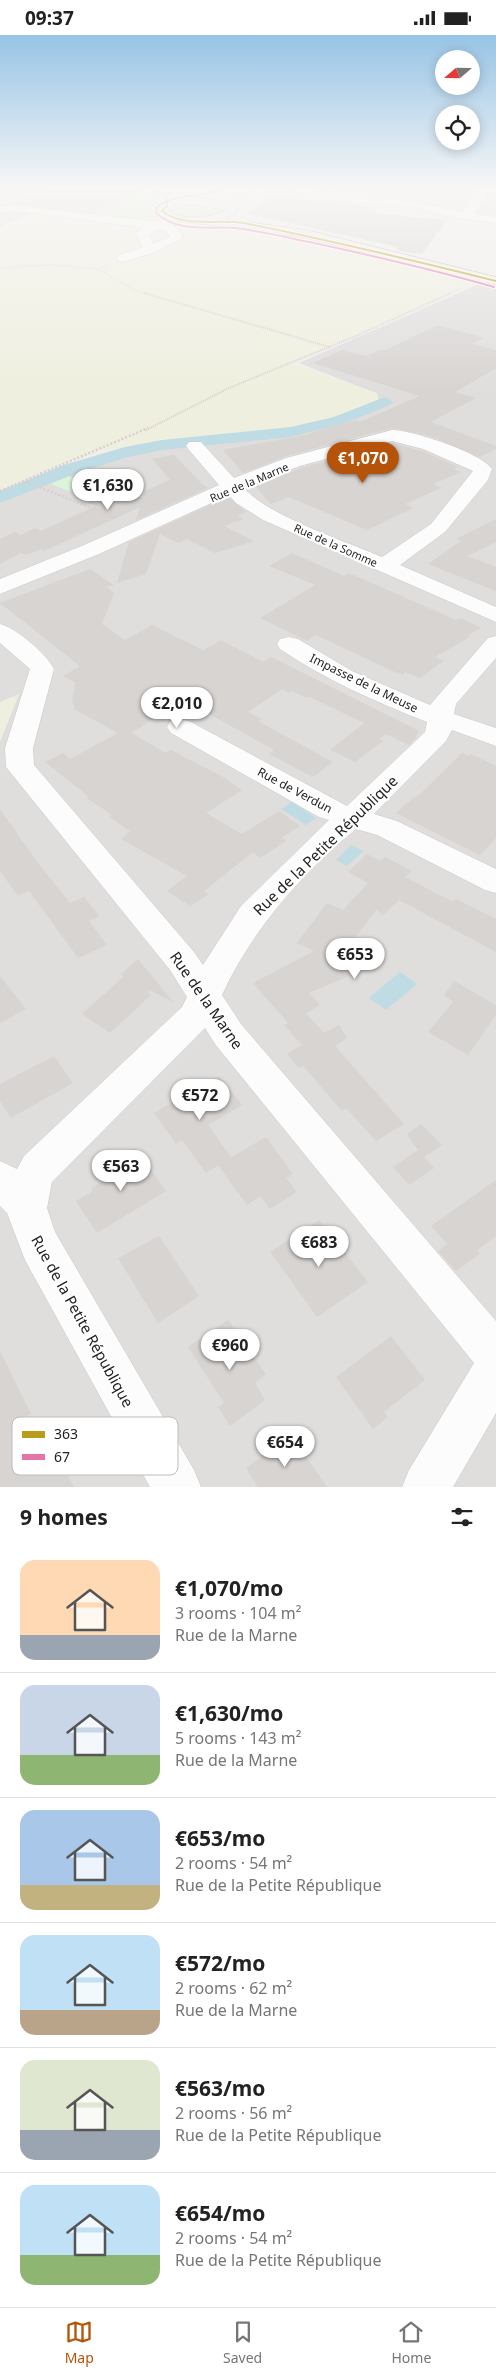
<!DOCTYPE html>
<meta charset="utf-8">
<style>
:root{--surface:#fff;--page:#f6f6f6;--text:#222;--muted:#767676;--line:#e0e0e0;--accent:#b45309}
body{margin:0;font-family:"Noto Sans",sans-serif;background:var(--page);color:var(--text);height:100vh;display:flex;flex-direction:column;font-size:19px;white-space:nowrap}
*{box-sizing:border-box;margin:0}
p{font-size:16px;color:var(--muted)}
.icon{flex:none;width:28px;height:28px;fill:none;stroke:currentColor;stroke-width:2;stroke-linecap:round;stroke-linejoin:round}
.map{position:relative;height:1452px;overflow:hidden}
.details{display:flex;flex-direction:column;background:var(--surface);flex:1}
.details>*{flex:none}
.needle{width:32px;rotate:250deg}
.fabs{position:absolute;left:435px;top:15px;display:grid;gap:10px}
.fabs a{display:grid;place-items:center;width:45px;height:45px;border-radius:50%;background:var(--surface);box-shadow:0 2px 12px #0003;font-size:25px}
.price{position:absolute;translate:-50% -42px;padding:0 11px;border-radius:18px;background:#fff;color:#222;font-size:16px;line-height:32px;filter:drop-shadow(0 1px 2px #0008)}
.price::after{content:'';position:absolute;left:50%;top:30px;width:15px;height:11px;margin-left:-8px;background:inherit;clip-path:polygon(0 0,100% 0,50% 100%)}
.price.on{background:var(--accent);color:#fff}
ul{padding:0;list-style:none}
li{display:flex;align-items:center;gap:15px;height:125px;padding:0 20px}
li+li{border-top:1px solid var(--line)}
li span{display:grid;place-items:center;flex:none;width:140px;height:100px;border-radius:15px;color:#555}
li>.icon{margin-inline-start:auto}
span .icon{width:60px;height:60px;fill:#fffc;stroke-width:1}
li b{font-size:21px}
h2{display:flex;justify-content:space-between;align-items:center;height:60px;padding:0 20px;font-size:21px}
.status{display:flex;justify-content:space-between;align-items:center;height:35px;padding:0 25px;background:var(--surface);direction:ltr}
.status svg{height:14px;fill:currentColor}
.dock{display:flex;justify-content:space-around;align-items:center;height:70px;border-top:1px solid var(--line);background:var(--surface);font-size:14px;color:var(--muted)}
.dock a{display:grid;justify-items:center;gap:2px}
.dock .on{color:var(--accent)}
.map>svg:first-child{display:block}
.residential{fill:#dfdedc}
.commercial{fill:#f1e3e1}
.farmland{fill:#efefdf}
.grass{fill:#ddeccb}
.park{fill:#daf5da}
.parking{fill:#e0dfde}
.water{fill:#bfdbe3}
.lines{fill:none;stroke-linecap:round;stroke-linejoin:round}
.canal{fill:#bfdbe3;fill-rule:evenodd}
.building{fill:#d7d4d2}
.minor-casing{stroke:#c9c8c7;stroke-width:1}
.major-casing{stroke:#a79c86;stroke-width:1}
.path-far2{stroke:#dccecd;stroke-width:1;stroke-dasharray:1 1;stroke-linecap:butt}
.path-far1{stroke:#dccecd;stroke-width:2;stroke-dasharray:1 1;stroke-linecap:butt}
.path{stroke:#dccecd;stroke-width:2.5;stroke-dasharray:2 2;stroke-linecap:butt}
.minor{fill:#fdfcfc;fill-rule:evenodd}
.major{fill:#f3ede7;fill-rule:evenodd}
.bus-1-casing{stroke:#fff;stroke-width:4}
.bus-2-casing{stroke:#fff;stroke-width:4}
.bus-1{stroke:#b89d19;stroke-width:2}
.bus-2{stroke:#e675a7;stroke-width:2}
.labels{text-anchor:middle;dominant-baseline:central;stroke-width:4.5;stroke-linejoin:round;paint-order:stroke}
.far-street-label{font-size:11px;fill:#222;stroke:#fff}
.street-label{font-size:12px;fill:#222;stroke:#fff}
.near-street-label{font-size:15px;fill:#222;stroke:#fff}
.key{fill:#fff;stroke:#bdbdbd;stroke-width:1}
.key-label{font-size:14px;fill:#222}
</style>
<div class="status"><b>09:37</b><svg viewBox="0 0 49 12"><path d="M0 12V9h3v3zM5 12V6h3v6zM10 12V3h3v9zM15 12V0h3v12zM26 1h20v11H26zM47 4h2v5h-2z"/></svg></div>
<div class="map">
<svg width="496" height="1452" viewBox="0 0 496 1452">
<rect width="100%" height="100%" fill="#f0eeeb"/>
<path class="residential" d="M0,154H141L88,183L33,177L0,192Z
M486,246L496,249V1452H0V465L134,415L287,393L373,357L299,328Z"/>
<path class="commercial" d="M263,154H496V187L418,180L422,175L393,169L259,158Z"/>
<path class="farmland" d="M33,177L157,194L162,195L174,188L223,190L320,206L477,244L421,272L291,328L377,358L379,366L328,384L287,393L243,399L166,406L98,416L51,433L0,456V192Z
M19,659L0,707V667Z"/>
<path class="grass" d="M144,156L150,160H158L161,163L160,169L152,174V177L160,185L159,186L120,183L94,176Z
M185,169H196L223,173L224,177C208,182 192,185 176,179L174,172Z"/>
<path class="park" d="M69,441L86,448L69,456L51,449Z"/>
<path class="parking" d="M327,154H454L496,157V177L456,175L378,165Z"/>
<path class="water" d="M292,767L316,783L306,790L281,774Z
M351,810L363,816L347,831L336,825Z
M400,937L417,949L386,975L369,963Z"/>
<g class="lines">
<path class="canal" d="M385,362L393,367L390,370L345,388L291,402L162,415L128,422L77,438L0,468V456L64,430L125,412L162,405L291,392L334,382Z"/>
</g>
<path class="building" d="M49,154H141L142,156L97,173L80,170L71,174L19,168Z
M270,161L379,172L373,178L447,185L422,219L404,217L396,215L398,212L249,179Z
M438,290L484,303L472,309L496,315V333L455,357L476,363L431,387L496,411V414L479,422L430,401L392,393L286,421L243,438L223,415L311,399L309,398L356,385L360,387L420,361L313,328L342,315L367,321L382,314L386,315Z
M392,408L422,416L458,432L453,434L461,437L433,449L441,453L405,469L413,473L367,495L289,462L271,469L255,451L301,433Z
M174,420L203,450L208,453L136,485L140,472L44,516L41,514L26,520L21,518L0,529V504L15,497L21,500L35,493L41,496L96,471L88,468L119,453L143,463L145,456L170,445L152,424Z
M228,462L247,477L237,481L243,484L224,491L254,506L215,518L187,504L178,508L160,499L146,539L117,548L129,507Z
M496,484V507L467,521L496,532V556L428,529L461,506L456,504Z
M292,518L344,541L349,538L456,585L461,583L481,593L467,601L470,602L435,622L443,626L420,643L405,637L402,640L388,634L316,600L307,606L260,583L315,550L269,531Z
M90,534L114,550L106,552L114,558L102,589L125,605L152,590L203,615L221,605L263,627L271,622L419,696L415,704L409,710L386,699L379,704L383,706L355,727L330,715L364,688L310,662L307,663L292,656L290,658L282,654L248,677L262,684L258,686L333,727L313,742L269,719L274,715L184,665L131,698L166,718L171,715L223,742L242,755L206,778L242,799L279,776L300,791L281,803L286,806L260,823L253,817L204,856L209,859L190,871L167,856L187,841L121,804L130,796L109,782L112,780L87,763L89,762L45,727L63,718L70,724L118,698L74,674V668L72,669L75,647L63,641L80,631L0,568Z
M462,718L469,721L471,719L496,731V803L480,820L396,778L414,762H417Z
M0,774L38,828L70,868L84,862L99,881L89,886L107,910L78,923L29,856L18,861L0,836Z
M367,819L380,826L385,822L412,836L405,842L453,867L456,864L496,884V917L399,865L383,880L376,875L349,911L367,933L309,958L320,970L306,978L324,998L339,990L347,1003L335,1011L404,1089L376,1106L346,1073L342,1076L303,1031L299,1033L287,1019L302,1010L284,990L288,988L253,948L314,916L297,908L327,868L343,875L368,848L348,837Z
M138,924L173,967L149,955L147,957L151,960L110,998L82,979L124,941L121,939Z
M0,941L26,974L0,988Z
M454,946L496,970V980L468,1020L428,997L453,967L444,960Z
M54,1021L73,1048L11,1083L0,1066V1049Z
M219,1041L242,1070L208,1090L231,1122L206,1138L182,1105L176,1109L154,1078Z
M421,1089L442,1110L424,1122L434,1133L409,1150L393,1132L418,1115L407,1099Z
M266,1102L293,1139L286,1143L297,1157L270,1174L260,1161L247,1170L218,1130Z
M135,1113L166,1156L97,1198L76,1166L93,1156L91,1153L116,1138L110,1128Z
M496,1145V1201L477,1215L480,1219L456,1236L438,1216L447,1209L431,1191Z
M319,1185L368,1247L317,1282L270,1217Z
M159,1201L199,1261L158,1288L118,1223Z
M228,1285L266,1339L255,1348L265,1365L230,1391L218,1372L224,1368L188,1312Z
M391,1301L425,1345L384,1377L388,1382L373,1394L336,1342Z
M0,1316L31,1379L22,1384L40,1426L64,1432L74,1452H0Z
M291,1399L327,1452H258L246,1433Z"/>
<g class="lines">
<g class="minor-casing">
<path id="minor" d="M294,154L410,166L463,177L479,154H496V157L487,159L474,179L496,182V188L451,182L410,172L319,163L295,156Z
M11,170L149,186H160L177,180L183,183L171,190L180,196L183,203L153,218L123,227L118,226L117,223L118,220L142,213L136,197L143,193L42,179L11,176L0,178V172ZM161,194L171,201L153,209L149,199Z
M392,395C412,395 482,418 492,434L488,445L445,497L400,530L496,572V587L263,485L236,468L229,460L99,519L0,559V544L84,510L219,450L189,415L186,411L189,407H201L234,443L286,423ZM392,406L423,414L473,436L431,489L382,522C345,506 269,481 244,453L300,431Z
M0,589C16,593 47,619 54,634L33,713L34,730L194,917L203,930L241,871L329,785L319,782L171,698L167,692L171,686L180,684L189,686L347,771L425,697L427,687C376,667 326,645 280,614L277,609L280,604L289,602L298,604L352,636L430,670L488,603L496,601V623L456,669L454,679L496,693V711L452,695L446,706L374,779L397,786L496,834V858L485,855L377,800L356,794C302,838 251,896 222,960L241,989L496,1286V1378L453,1452H402L409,1435L474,1328L215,1009L205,993L52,1147L47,1173L55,1197L194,1435L201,1452H150L25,1225L7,1178L0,1171V1126L17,1134L24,1121L182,972L187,962L170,935L6,732L5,713L30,634L0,608Z"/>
</g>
<g class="major-casing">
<path id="major" d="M241,154H252L234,171L238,176L224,184L307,195L496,242V250L307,203L266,196L175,186L163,183L156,176C172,156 204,163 225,167ZM194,170L225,175C210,184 183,185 169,176L178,171Z"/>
</g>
<path class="path-far2" d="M108,230L99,234L134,255L148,259
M0,233L49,230L99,234
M448,259L460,254"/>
<path class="path-far1" d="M144,258L330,312
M146,395L229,353L356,301L451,258"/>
<path class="path" d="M25,446L116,483
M0,456L148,393"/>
<use href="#minor" class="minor"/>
<use href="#major" class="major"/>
<g class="bus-1-casing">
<path id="bus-1" d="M152,154L166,160L167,171L162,176C183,193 218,184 244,188C328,205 412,225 496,246"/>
</g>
<g class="bus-2-casing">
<path id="bus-2" d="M222,154C201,163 176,158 157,172L156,178C178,198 208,191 235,193C262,196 288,203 314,208C374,221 434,235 494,252"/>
</g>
<use href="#bus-1" class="bus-1"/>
<use href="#bus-2" class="bus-2"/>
</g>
<linearGradient id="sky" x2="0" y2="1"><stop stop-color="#97c4e6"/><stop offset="0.43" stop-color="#f8f7f6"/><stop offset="1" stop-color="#f8f7f6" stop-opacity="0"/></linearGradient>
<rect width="496" height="357" fill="url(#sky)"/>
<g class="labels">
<g class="far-street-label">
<text transform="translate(249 447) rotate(-23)">Rue de la Marne</text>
<text transform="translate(336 510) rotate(24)">Rue de la Somme</text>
</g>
<g class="street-label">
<text transform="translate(364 648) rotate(26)">Impasse de la Meuse</text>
<text transform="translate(295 755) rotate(28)">Rue de Verdun</text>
</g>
<g class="near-street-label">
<text transform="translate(325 810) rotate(-44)">Rue de la Petite République</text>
<text transform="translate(207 965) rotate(55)">Rue de la Marne</text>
<text transform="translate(83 1286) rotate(61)">Rue de la Petite République</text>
</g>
</g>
<rect x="12" y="1382" width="166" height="58" rx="8" class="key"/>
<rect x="22" y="1396" width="23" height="7" fill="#b89d19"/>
<rect x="22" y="1419" width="23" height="6" fill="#e675a7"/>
<g class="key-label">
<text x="54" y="1404">363</text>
<text x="54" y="1427">67</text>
</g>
</svg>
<div class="fabs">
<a><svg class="needle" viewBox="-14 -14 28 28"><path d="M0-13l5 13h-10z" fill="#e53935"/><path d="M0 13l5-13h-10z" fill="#767676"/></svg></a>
<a><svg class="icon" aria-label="locate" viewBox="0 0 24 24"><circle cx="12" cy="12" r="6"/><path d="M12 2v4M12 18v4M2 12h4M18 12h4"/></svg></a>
</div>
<b class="price on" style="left:363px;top:449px">€1,070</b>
<b class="price" style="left:108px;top:476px">€1,630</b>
<b class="price" style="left:177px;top:694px">€2,010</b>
<b class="price" style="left:355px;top:945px">€653</b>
<b class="price" style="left:200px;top:1086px">€572</b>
<b class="price" style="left:121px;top:1157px">€563</b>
<b class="price" style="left:319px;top:1233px">€683</b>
<b class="price" style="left:230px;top:1336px">€960</b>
<b class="price" style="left:285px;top:1433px">€654</b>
</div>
<section class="details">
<h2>9 homes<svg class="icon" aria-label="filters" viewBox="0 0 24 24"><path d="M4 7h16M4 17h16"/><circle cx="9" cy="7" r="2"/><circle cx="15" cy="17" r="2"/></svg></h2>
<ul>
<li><span style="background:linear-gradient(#ffd9b3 75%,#9aa5b1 0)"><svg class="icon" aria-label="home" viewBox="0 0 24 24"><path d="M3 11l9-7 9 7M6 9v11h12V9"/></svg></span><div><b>€1,070/mo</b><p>3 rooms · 104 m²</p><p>Rue de la Marne</p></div></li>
<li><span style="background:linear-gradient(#c9d6e8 70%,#8fb573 0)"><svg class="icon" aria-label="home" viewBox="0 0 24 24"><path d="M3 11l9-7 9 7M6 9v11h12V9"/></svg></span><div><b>€1,630/mo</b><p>5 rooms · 143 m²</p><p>Rue de la Marne</p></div></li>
<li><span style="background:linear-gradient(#a9c7e8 75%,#c2b280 0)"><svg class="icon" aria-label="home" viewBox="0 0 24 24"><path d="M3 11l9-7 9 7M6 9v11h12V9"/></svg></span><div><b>€653/mo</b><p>2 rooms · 54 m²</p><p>Rue de la Petite République</p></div></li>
<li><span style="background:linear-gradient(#bfe0f5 75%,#b9a48a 0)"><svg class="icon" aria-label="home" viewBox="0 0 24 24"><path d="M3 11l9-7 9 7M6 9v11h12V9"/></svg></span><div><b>€572/mo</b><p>2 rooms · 62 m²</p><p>Rue de la Marne</p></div></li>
<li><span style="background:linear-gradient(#dfe7d0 70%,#9aa5b1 0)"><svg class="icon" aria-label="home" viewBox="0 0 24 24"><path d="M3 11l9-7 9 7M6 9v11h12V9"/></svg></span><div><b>€563/mo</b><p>2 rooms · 56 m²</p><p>Rue de la Petite République</p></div></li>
<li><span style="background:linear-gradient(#bfe0f5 70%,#8fb573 0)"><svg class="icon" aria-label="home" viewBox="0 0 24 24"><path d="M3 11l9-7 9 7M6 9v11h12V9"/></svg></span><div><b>€654/mo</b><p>2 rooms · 54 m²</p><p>Rue de la Petite République</p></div></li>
</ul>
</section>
<nav class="dock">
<a class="on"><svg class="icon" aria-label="map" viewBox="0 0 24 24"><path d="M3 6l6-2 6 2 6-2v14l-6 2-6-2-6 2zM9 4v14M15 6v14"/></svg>Map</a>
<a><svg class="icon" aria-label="saved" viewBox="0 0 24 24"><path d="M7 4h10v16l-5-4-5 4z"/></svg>Saved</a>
<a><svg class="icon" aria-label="home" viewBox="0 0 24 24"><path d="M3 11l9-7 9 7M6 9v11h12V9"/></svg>Home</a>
</nav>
